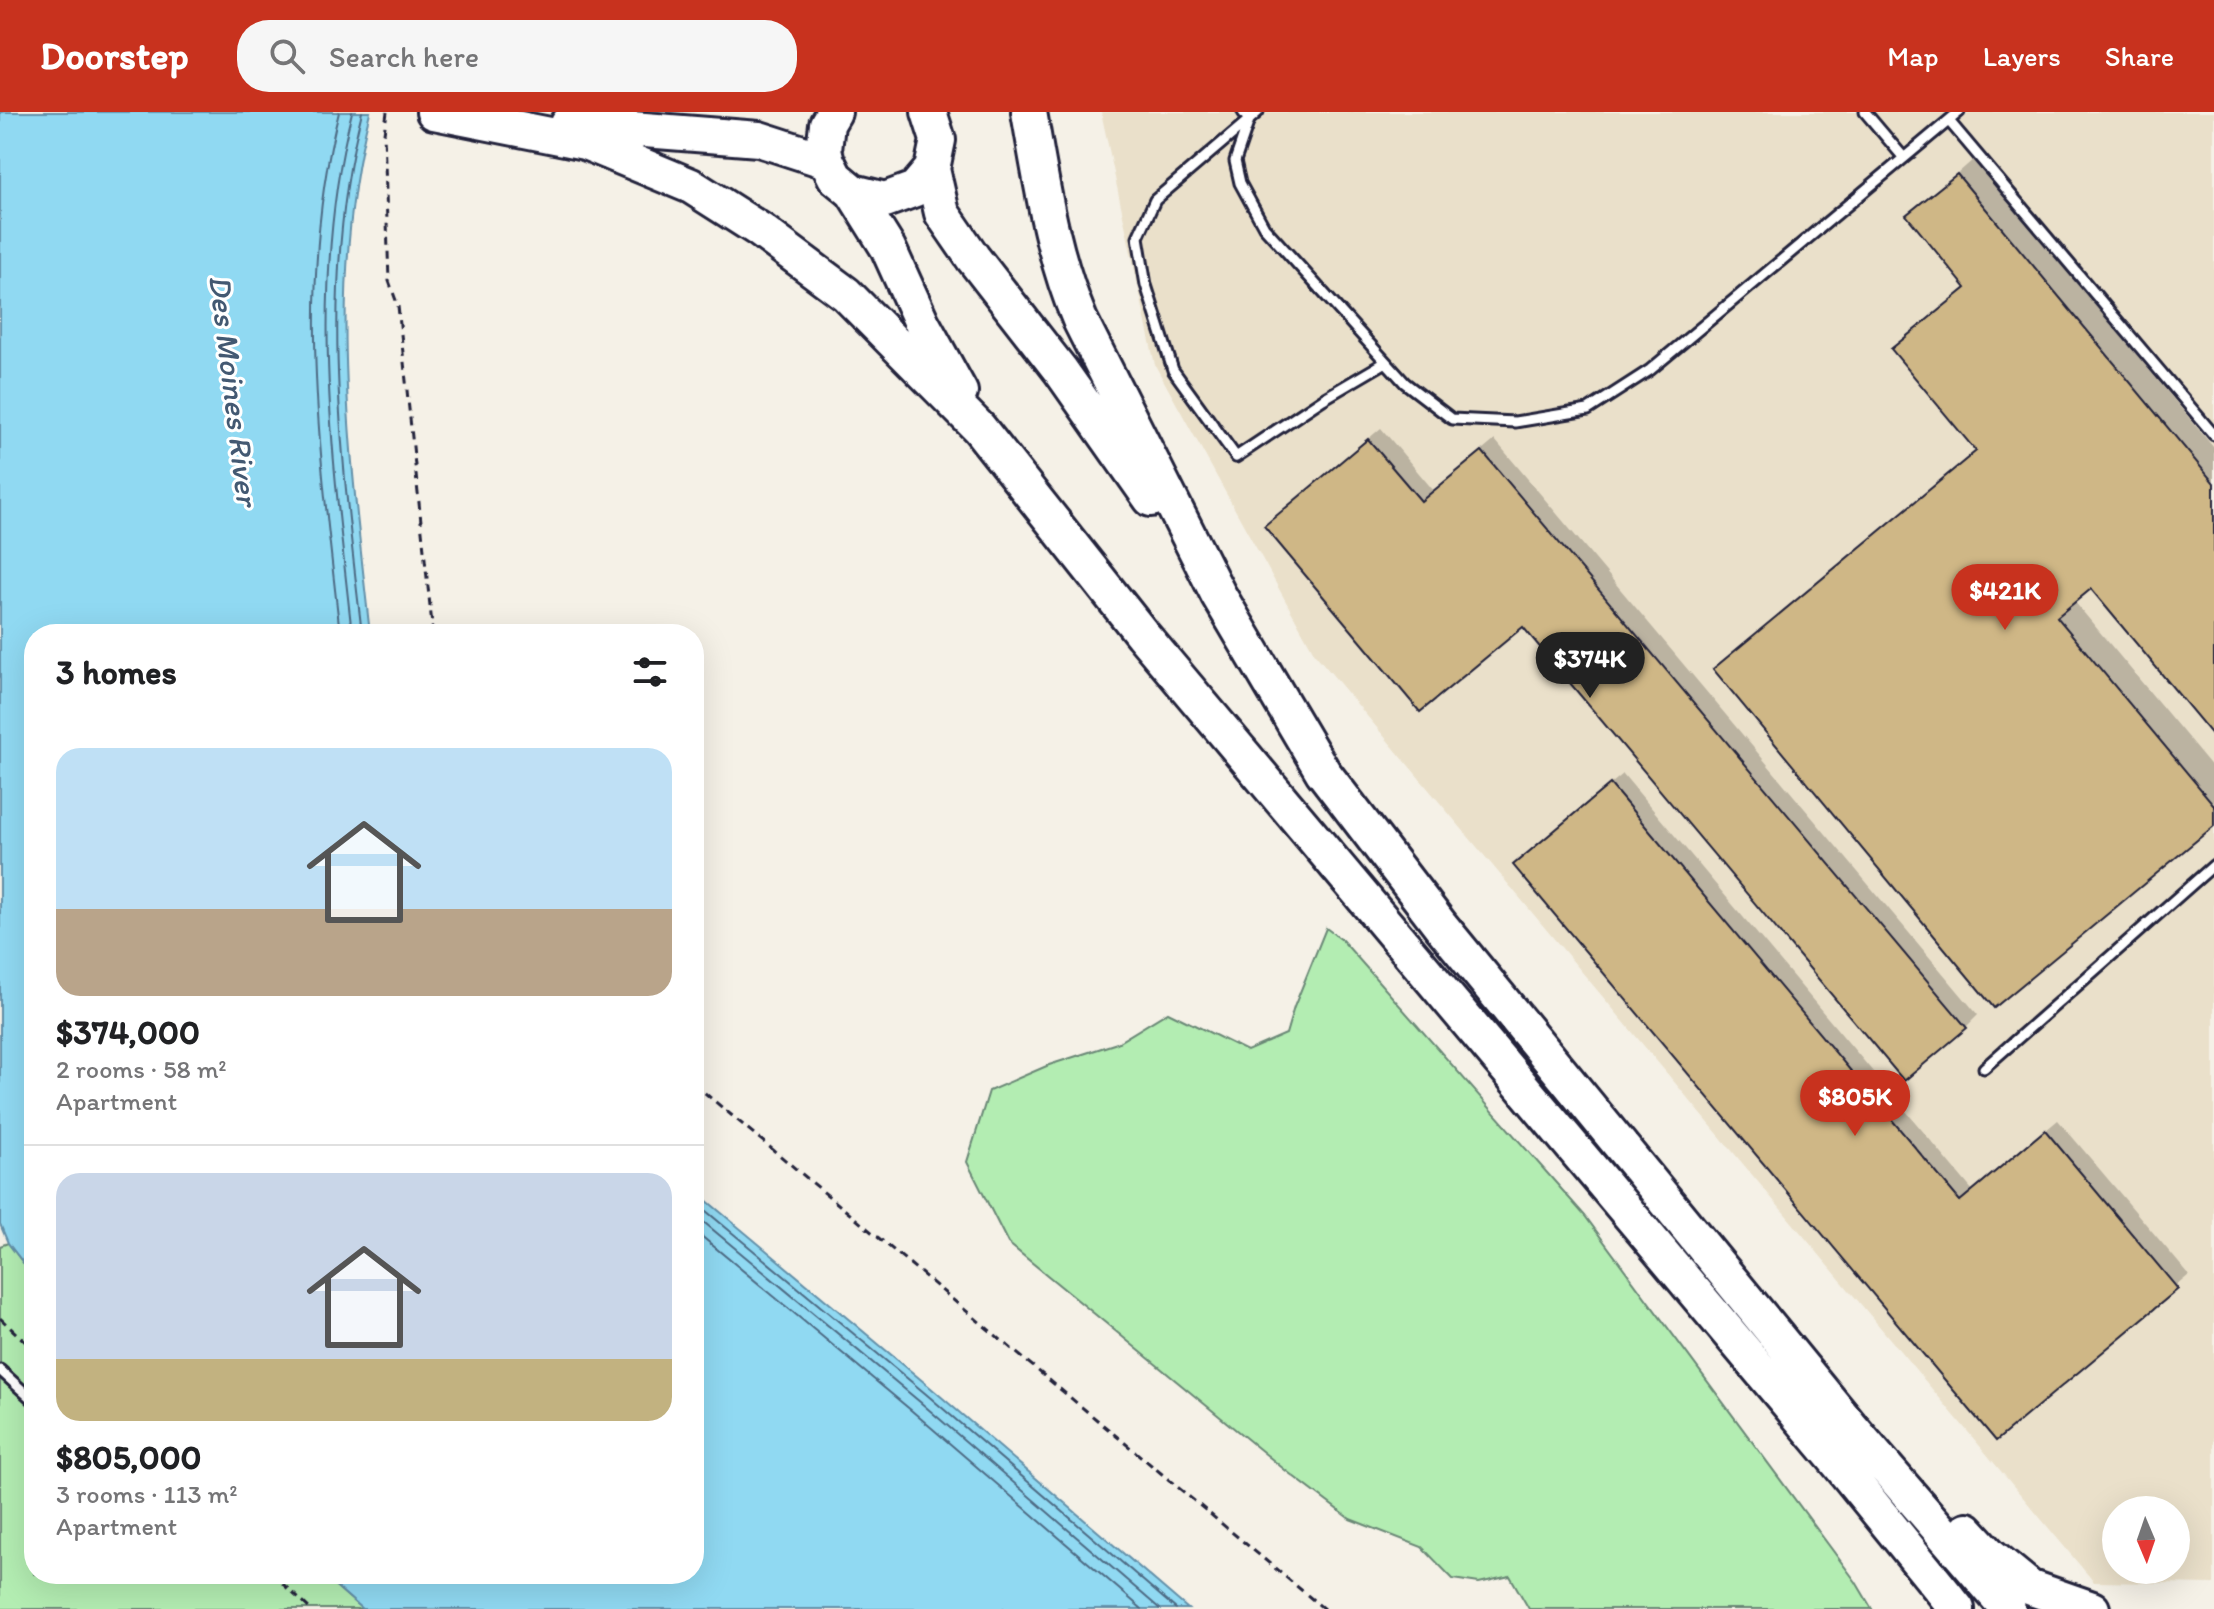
<!DOCTYPE html>
<meta charset="utf-8">
<style>
:root{--surface:#fff;--page:#f6f6f6;--text:#202124;--muted:#757577;--line:#e0e0e0;--accent:#c8321e}
body{margin:0;font-family:Itim,sans-serif;background:var(--page);color:var(--text);height:100vh;display:flex;flex-direction:column;font-size:30px;white-space:nowrap}
*{box-sizing:border-box;margin:0}
p{font-size:26px;color:var(--muted)}
.icon{flex:none;width:44px;height:44px;fill:none;stroke:currentColor;stroke-width:2;stroke-linecap:round;stroke-linejoin:round}
.map{position:relative;flex:1;overflow:hidden}
.panel{position:absolute;left:24px;top:512px;width:680px;height:960px;display:flex;flex-direction:column;background:var(--surface);border-radius:32px;box-shadow:0 8px 32px #0002}
.panel>*{flex:none}
.needle{width:52px;rotate:178deg}
.fabs{position:absolute;left:2102px;top:1384px;display:grid;gap:16px}
.fabs a{display:grid;place-items:center;width:88px;height:88px;border-radius:50%;background:var(--surface);box-shadow:0 8px 32px #0002;font-size:40px}
.price{position:absolute;translate:-50% -68px;padding:0 18px;border-radius:28px;background:var(--accent);color:#fff;font-size:26px;line-height:52px;filter:drop-shadow(0 2px 4px #0008)}
.price::after{content:'';position:absolute;left:50%;top:48px;width:24px;height:18px;margin-left:-12px;background:inherit;clip-path:polygon(0 0,100% 0,50% 100%)}
.price.active{background:#222;color:#fff}
ul{padding:0;list-style:none}
li{display:grid;align-content:center;gap:16px;height:424px;padding:0 32px}
li+li{border-top:2px solid var(--line)}
li span{display:grid;place-items:center;height:248px;border-radius:24px;color:#555}
li>.icon{margin-inline-start:auto}
span .icon{width:144px;height:144px;fill:#fffc;stroke-width:1}
li b{font-size:34px}
h2{display:flex;justify-content:space-between;align-items:center;height:96px;padding:0 32px;font-size:34px}
header{display:flex;align-items:center;gap:48px;box-sizing:border-box;height:112px;padding:0 40px;background:var(--accent);color:#fff}
header strong{font-size:38px}
nav{display:flex;gap:44px;margin-inline-start:auto;font-size:28px}
.search{width:560px;height:72px;background:var(--page);display:flex;align-items:center;gap:20px;box-sizing:border-box;padding:0 28px;border-radius:32px;color:var(--muted);font-size:30px}
.map>svg:first-child{display:block}
.built{fill:#eae0ca;fill-rule:evenodd}
.green{fill:#b3edb2;stroke:#6a8876;stroke-width:2}
.water{fill:#90d9f2;stroke:#6490a9;stroke-width:2}
.shadow{fill:#0003}
.lines{fill:none;stroke-linecap:round;stroke-linejoin:round}
.shore{stroke:#4e6b84;stroke-width:2}
.building{fill:#cfb786;stroke:#22223b;stroke-width:2}
.lane-casing{stroke:#22223b;stroke-width:15}
.highway-casing{stroke:#22223b;stroke-width:40}
.path{stroke:#22223b;stroke-width:3;stroke-dasharray:8 6;stroke-linecap:butt}
.lane{stroke:#fff;stroke-width:9}
.highway{stroke:#fff;stroke-width:34}
.labels{text-anchor:middle;dominant-baseline:central;stroke-width:6;stroke-linejoin:round;paint-order:stroke}
.water-label{font-size:32px;font-style:italic;fill:#435972;stroke:#fff}
</style>
<header>
<strong>Doorstep</strong>
<div class="search"><svg class="icon" aria-label="search" viewBox="0 0 24 24"><circle cx="10" cy="10" r="6"/><path d="M15 15l6 6"/></svg>Search here</div>
<nav><a>Map</a><a>Layers</a><a>Share</a></nav>
</header>
<div class="map">
<svg width="2214" height="1497" viewBox="0 0 2214 1497">
<rect width="100%" height="100%" fill="#f5f1e7"/>
<filter id="ink" filterUnits="userSpaceOnUse"><feTurbulence type="fractalNoise" baseFrequency=".0125" numOctaves="2"/><feDisplacementMap in="SourceGraphic" scale="16" xChannelSelector="R" yChannelSelector="G"/><feConvolveMatrix kernelMatrix="1 2 1 2 8 2 1 2 1" color-interpolation-filters="sRGB"/></filter>
<g filter="url(#ink)">
<path class="built" d="M1101,0H2214V1472L2094,1470L1315,542L1155,253ZM2116,1398H2176V1458H2116Z"/>
<path class="green" d="M1326,816L1342,828L1585,1104L1856,1470L1872,1497H1529L1510,1464L1479,1471L1453,1467L1422,1435L1350,1407L1285,1358L1008,1131L967,1050L989,979L1049,953L1117,931L1168,900L1247,939L1286,922L1294,895Z
M8,1131L34,1165V1462H322L362,1497H0V1134Z"/>
<path class="water" d="M0,0H370C326,171 351,349 370,522H34V1165L8,1131L0,1112Z
M694,1078L931,1276L1188,1497H362L322,1462H694Z"/>
<path class="shadow" d="M1974,47L2214,336V622L2091,474L2074,489L2214,657V711L1715,557L1731,541L1977,338L1894,237L1967,174L1909,104Z
M1381,316L1434,379L1495,328L1978,903L1966,915L1523,512L1279,402Z
M1623,662L1973,1079L2058,1008L2189,1163L1996,1326L1527,741Z"/>
<g class="lines">
<path class="shore" d="M339,0C295,171 321,350 340,522
M352,0C308,171 333,349 352,522
M362,0C318,170 342,350 362,522
M694,1089L926,1282L1176,1497
M694,1102L920,1290L1160,1497
M694,1118L912,1299L1142,1497"/>
</g>
<path class="building" d="M1957,62L2214,371V625L2091,477L2057,505L2214,693V714L1994,896L1713,557L1976,339L1891,237L1966,176L1906,103Z
M1368,327L1421,389L1482,339L1967,916L1904,969L1523,515L1420,600L1264,414Z
M1610,672L1960,1089L2045,1018L2178,1177L1996,1329L1513,753Z"/>
<g class="lines">
<g class="lane-casing">
<path id="lane" d="M1243,0L1249,8L1155,88L1138,125L1146,173L1173,258L1236,345L1323,287L1386,250
M1258,0L1249,8L1235,49L1240,71L1264,115L1405,271L1452,307L1515,310L1588,298L1650,258L1959,0
M1865,0L1904,46
M1949,9L2214,323
M1984,956L2214,753
M0,1258L34,1289"/>
</g>
<g class="highway-casing">
<path id="highway" d="M434,0L585,30L691,74L760,118L846,182L979,316L1142,522L1840,1353L1957,1497
M834,0L827,12L824,38L827,49L835,65L853,80L888,136L922,211L960,280
M929,0L938,28L932,57L942,101L973,146L1061,259L1151,387
M1029,0C1042,73 1051,139 1080,208L1218,482L1323,660L1441,814L1850,1314L2008,1497
M568,12L759,27L827,49
M853,80L885,88L915,77L932,57
M1967,1418L1990,1443L2029,1475L2092,1497"/>
</g>
<path class="path" d="M387,0L384,21L389,169L398,194L433,522
M694,972L1324,1497
M0,1206L34,1238
M272,1462L310,1497"/>
<use href="#lane" class="lane"/>
<use href="#highway" class="highway"/>
</g>
</g>
<g class="labels">
<g class="water-label">
<text transform="translate(234 278) rotate(83)">Des Moines River</text>
</g>
</g>
</svg>
<div class="fabs">
<a><svg class="needle" viewBox="-14 -14 28 28"><path d="M0-13l5 13h-10z" fill="#e53935"/><path d="M0 13l5-13h-10z" fill="#757577"/></svg></a>
</div>
<b class="price" style="left:2005px;top:520px">$421K</b>
<b class="price active" style="left:1590px;top:588px">$374K</b>
<b class="price" style="left:1855px;top:1026px">$805K</b>
<section class="panel">
<h2>3 homes<svg class="icon" aria-label="filters" viewBox="0 0 24 24"><path d="M4 7h16M4 17h16"/><circle cx="9" cy="7" r="2"/><circle cx="15" cy="17" r="2"/></svg></h2>
<ul>
<li><span style="background:linear-gradient(#bfe0f5 65%,#b9a48a 0)"><svg class="icon" aria-label="home" viewBox="0 0 24 24"><path d="M3 11l9-7 9 7M6 9v11h12V9"/></svg></span><div><b>$374,000</b><p>2 rooms · 58 m²</p><p>Apartment</p></div></li>
<li><span style="background:linear-gradient(#c9d6e8 75%,#c2b280 0)"><svg class="icon" aria-label="home" viewBox="0 0 24 24"><path d="M3 11l9-7 9 7M6 9v11h12V9"/></svg></span><div><b>$805,000</b><p>3 rooms · 113 m²</p><p>Apartment</p></div></li>
</ul>
</section>
</div>
